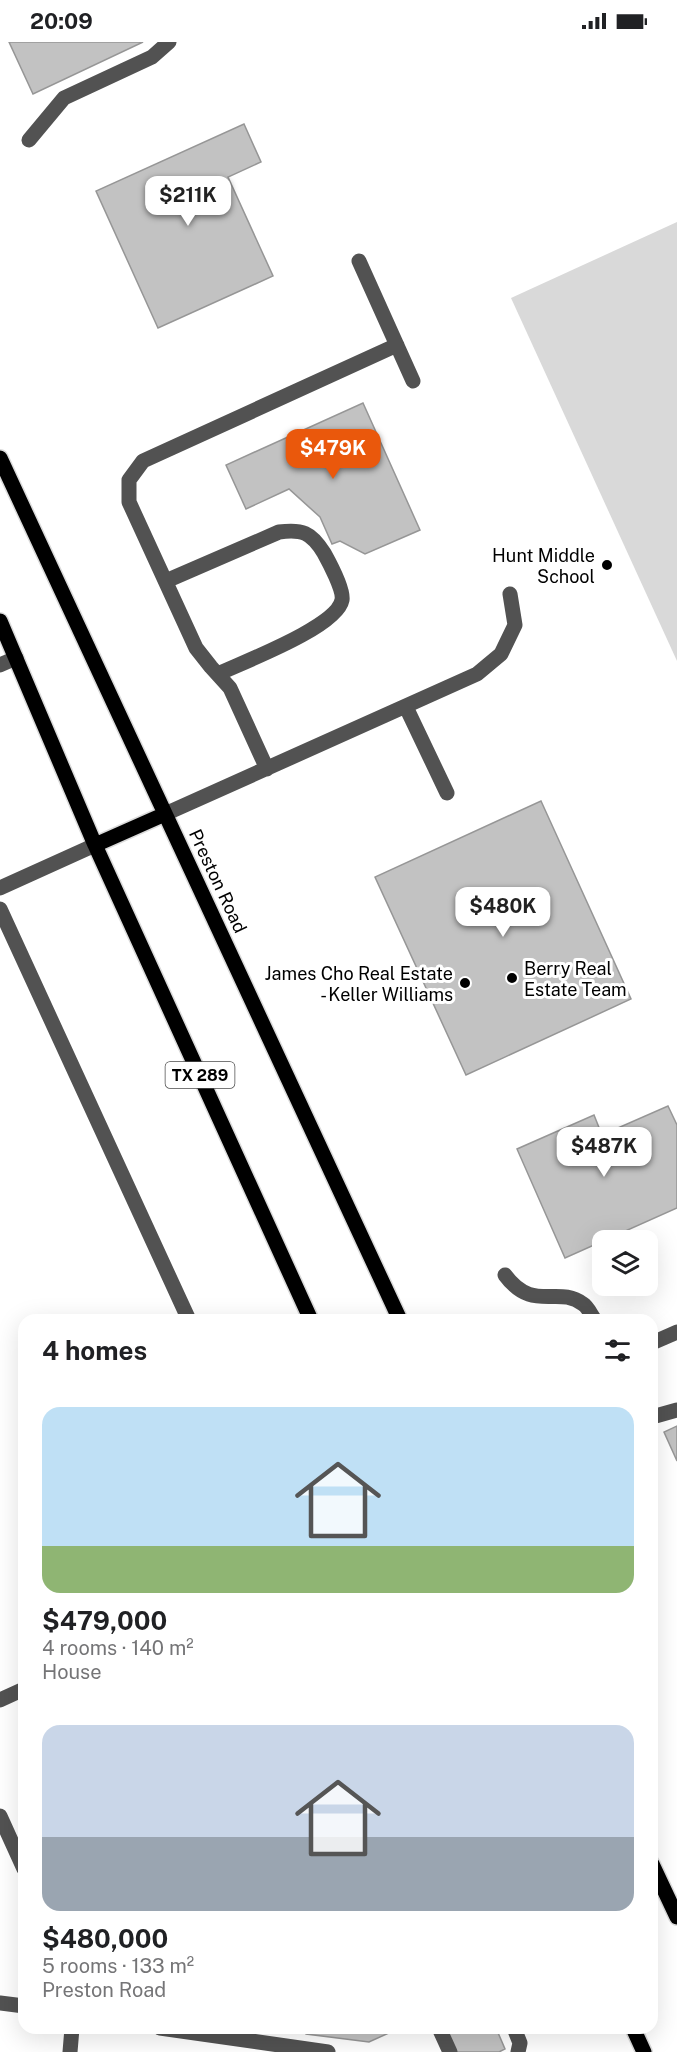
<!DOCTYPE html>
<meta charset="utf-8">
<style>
:root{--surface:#fff;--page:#f6f6f6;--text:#202124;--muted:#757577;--accent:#ea580c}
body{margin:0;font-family:"Public Sans",sans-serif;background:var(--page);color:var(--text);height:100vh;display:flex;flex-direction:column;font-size:22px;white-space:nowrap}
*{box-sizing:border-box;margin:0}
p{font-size:20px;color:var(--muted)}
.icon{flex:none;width:33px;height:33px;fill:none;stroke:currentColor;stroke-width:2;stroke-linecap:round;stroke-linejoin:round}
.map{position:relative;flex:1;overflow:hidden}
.details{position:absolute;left:18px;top:1272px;width:640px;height:720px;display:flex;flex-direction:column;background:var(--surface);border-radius:18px;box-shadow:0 6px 24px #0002}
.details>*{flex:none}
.controls{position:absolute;left:592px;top:1188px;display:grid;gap:12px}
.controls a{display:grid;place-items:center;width:66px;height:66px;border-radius:12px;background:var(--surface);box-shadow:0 6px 24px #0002;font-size:30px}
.price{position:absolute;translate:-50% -51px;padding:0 14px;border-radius:12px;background:#fff;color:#222;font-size:20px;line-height:39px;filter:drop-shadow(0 2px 3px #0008)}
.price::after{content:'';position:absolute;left:50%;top:36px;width:18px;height:14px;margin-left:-9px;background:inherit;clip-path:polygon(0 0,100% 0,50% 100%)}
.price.selected{background:var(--accent);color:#fff}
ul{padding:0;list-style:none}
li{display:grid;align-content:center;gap:12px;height:318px;padding:0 24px}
li span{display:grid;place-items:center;height:186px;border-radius:18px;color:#555}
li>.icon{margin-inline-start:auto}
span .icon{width:108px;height:108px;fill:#fffc;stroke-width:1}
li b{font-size:26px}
h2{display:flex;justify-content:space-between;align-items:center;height:72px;padding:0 24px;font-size:26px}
.status{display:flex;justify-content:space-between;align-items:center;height:42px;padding:0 30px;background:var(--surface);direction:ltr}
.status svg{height:16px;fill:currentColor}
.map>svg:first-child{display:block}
.green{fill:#d9d9d9}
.building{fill:#c2c2c2;stroke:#969696;stroke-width:1.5}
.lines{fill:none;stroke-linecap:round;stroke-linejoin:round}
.major-casing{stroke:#dbdbdb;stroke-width:18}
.minor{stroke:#525252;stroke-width:15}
.major{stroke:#000;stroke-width:15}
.poi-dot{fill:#000;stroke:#fff;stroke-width:2}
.labels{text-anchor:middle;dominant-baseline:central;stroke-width:6;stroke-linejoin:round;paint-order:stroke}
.shield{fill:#fff;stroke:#4c4c4c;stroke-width:1.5}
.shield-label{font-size:16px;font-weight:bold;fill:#000}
.poi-label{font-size:18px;fill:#000;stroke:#fff;text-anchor:end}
.street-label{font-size:18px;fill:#000;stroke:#fff}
</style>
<div class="status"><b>20:09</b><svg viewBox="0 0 49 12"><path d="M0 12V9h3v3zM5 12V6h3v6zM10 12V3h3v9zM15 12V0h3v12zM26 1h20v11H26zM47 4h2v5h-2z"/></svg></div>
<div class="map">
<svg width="677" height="2010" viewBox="0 0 677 2010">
<rect width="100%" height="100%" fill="#fff"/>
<path class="green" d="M677,180V619L511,256Z"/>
<path class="building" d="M9,0H143L33,52Z
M244,82L261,120L228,135L273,234L158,286L96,149Z
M363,361L420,488L365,512L340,499L332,502L320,475L289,447L246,467L226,423Z
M541,759L631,957L466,1033L375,835Z
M668,1064L677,1083V1166L565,1216L517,1107L594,1073L602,1093Z
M677,1384V1419L664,1390Z
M303,1986H386L389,1991L369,2000L306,1992Z
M443,1986H496L505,2007L499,2010H454Z"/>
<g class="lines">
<g class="major-casing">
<path id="major" d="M0,416L400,1278
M0,579L95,803L311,1278
M95,803L165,772
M652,1822L677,1875
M633,1986L644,2010"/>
</g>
<path class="minor" d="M29,98L64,56L152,15L169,0
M359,219L413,339
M166,539L279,490C302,487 311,490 324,511C329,520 344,548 342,558C337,585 243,620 218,632
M0,623L16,616
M406,665L447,751
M267,727L230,646L211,625L196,606L129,460V438L143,419L397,303
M165,772L477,632L501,612L515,583L510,552
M0,846L95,803
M0,867L189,1278
M505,1233C533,1271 558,1243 583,1262C588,1265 591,1273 595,1278
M652,1301L677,1290
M652,1375L677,1368
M0,1658L24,1647
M0,1774L24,1827
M0,1961L24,1964
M160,1986L328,2010
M439,1986L450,2010
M514,1986L520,2001L518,2010
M70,2010L72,1986"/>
<use href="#major" class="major"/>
</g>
<g class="poi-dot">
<circle cx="607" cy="523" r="6"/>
<circle cx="512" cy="936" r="6"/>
<circle cx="465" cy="941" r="6"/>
</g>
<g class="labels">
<rect class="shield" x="165.5" y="1020" width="69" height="26" rx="4.5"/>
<g class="shield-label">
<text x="200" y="1033">TX 289</text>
</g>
<g class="poi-label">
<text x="595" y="513">Hunt Middle<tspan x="595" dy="21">School</tspan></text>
<text x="524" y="926" text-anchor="start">Berry Real<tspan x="524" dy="21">Estate Team</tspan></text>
<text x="453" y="931">James Cho Real Estate<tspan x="453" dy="21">- Keller Williams</tspan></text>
</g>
<g class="street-label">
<text transform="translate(218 839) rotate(65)">Preston Road</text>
</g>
</g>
</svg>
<div class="controls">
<a><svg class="icon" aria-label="layers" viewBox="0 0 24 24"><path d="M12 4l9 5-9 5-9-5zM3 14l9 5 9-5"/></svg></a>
</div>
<b class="price" style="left:188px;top:185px">$211K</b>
<b class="price selected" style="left:333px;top:438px">$479K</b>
<b class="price" style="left:503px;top:896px">$480K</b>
<b class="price" style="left:604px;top:1136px">$487K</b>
<section class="details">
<h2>4 homes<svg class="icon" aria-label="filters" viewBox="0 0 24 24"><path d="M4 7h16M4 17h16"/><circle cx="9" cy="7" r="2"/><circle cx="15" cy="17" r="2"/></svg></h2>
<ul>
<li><span style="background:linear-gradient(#bfe0f5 75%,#8fb573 0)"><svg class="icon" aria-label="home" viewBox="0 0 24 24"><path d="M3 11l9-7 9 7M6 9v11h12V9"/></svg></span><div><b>$479,000</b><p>4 rooms · 140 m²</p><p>House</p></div></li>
<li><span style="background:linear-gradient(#c9d6e8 60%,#9aa5b1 0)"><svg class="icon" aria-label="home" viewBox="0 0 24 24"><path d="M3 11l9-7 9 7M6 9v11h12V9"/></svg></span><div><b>$480,000</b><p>5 rooms · 133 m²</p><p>Preston Road</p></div></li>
</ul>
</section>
</div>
